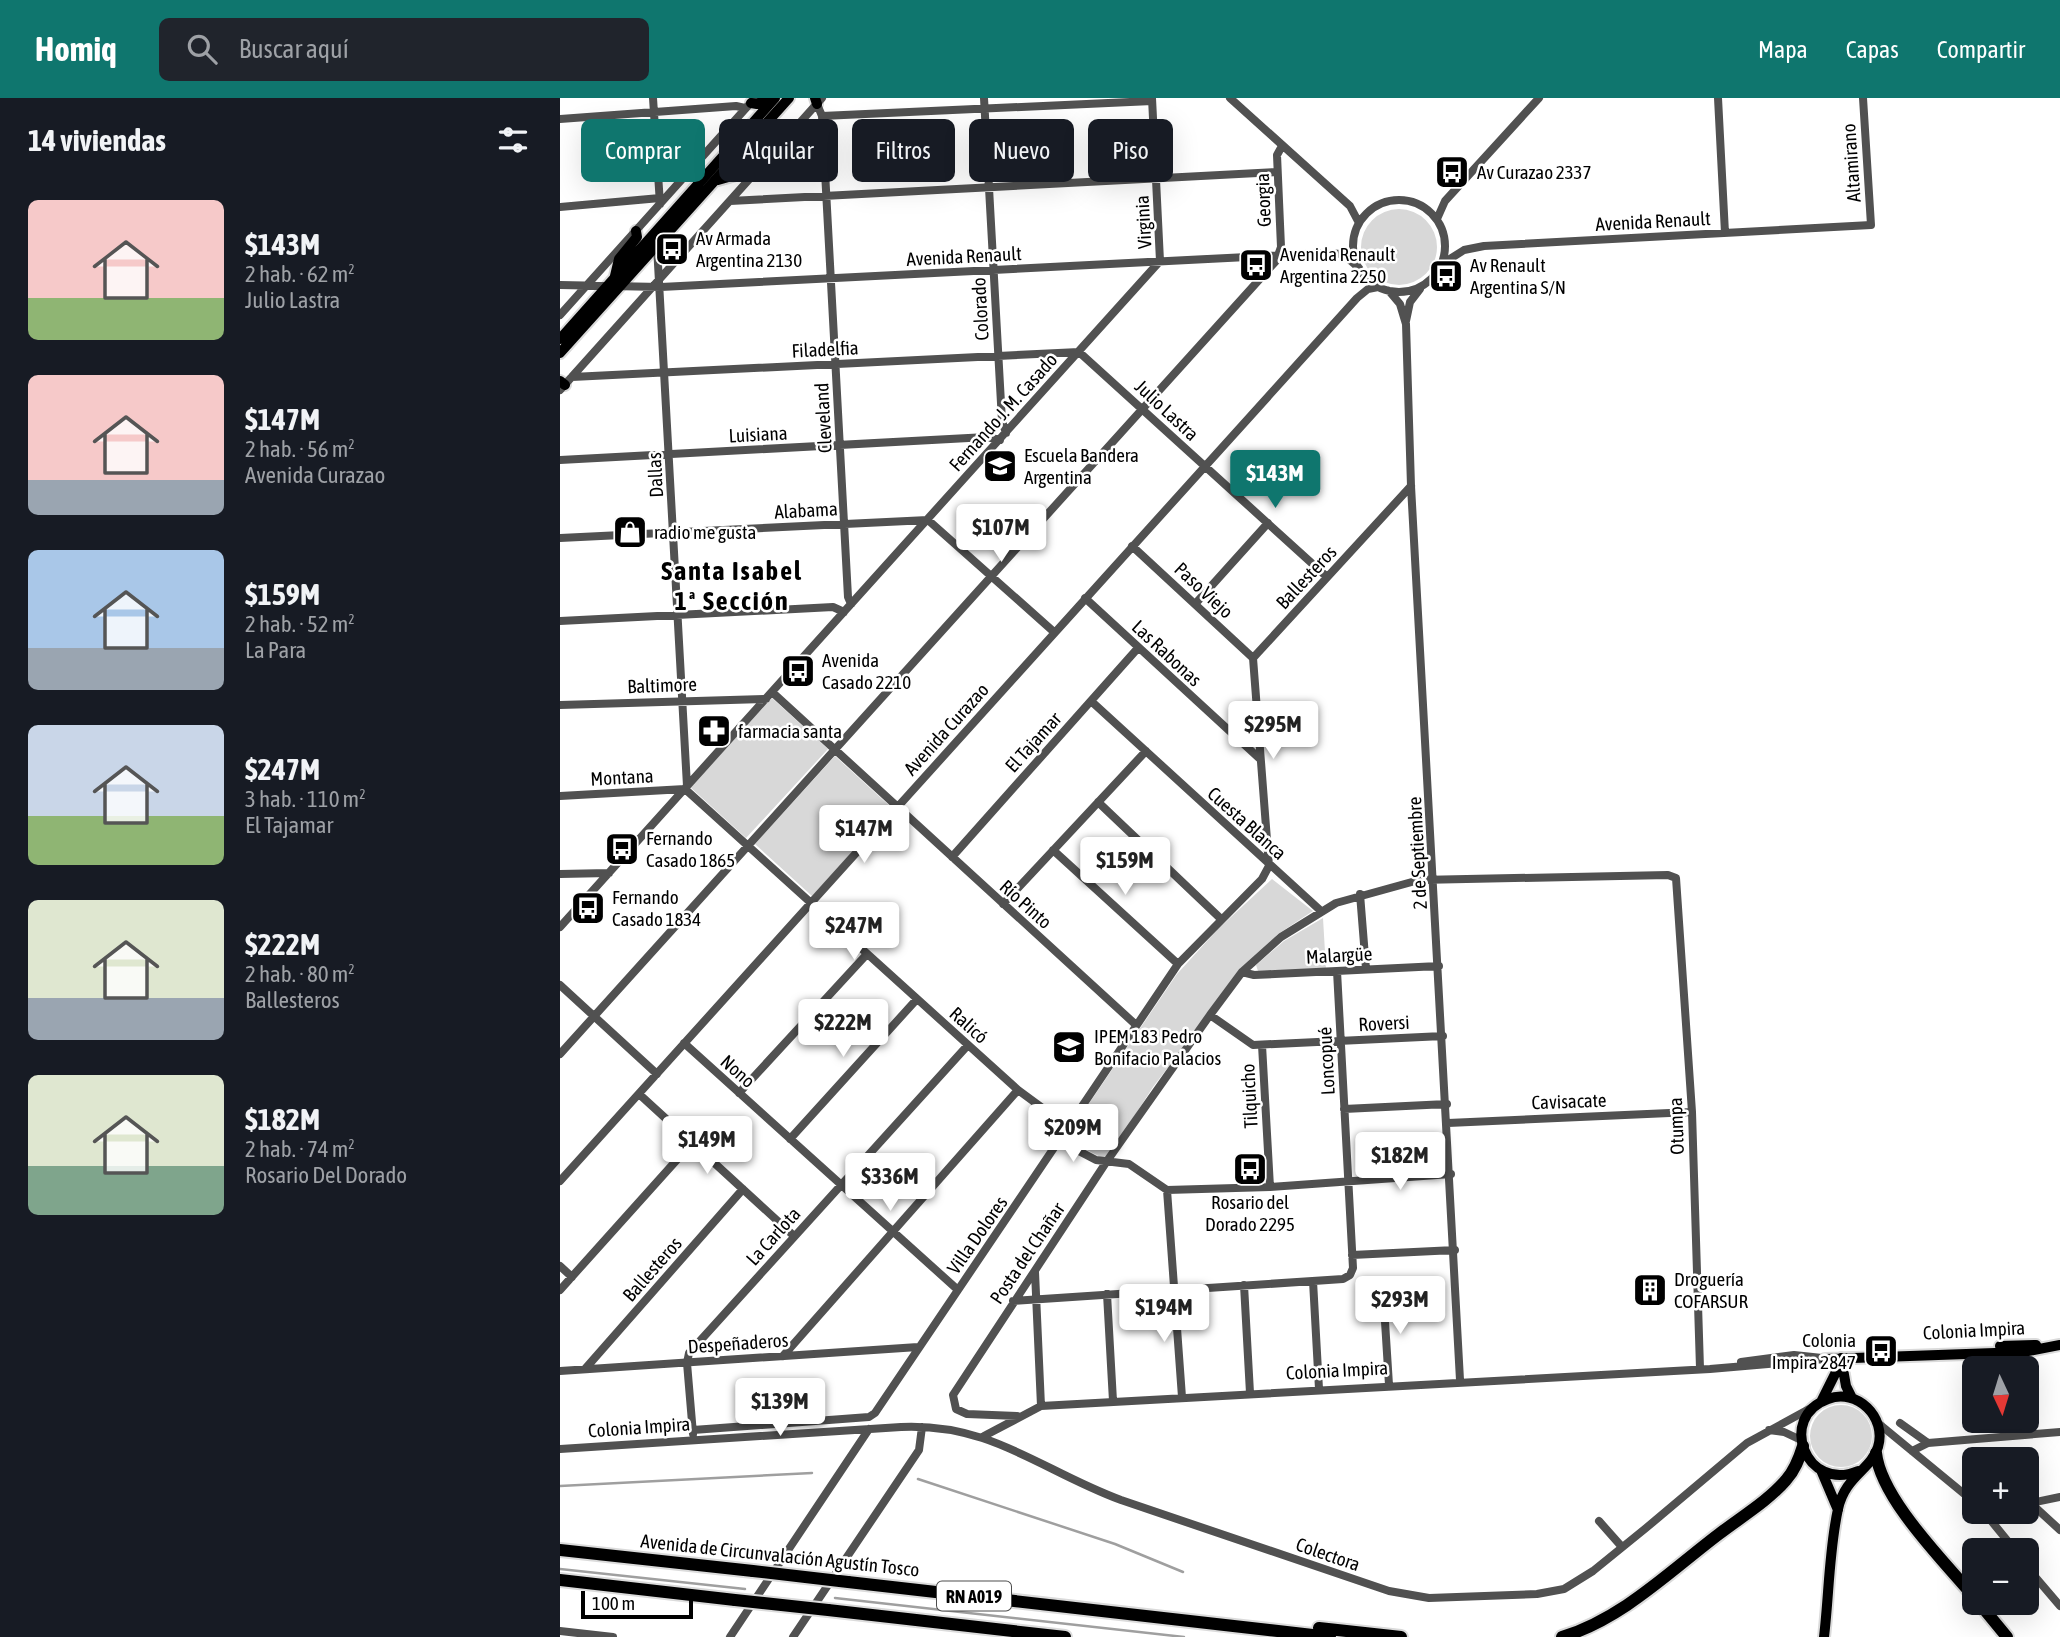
<!DOCTYPE html>
<html lang="es">
<meta charset="utf-8">
<style>
:root{--surface:#171b24;--page:#20242c;--text:#f1f3f6;--muted:#9ea1a6;--accent:#0f766e}
body{margin:0;font-family:"Asap Condensed",sans-serif;background:var(--page);color:var(--text);height:100vh;display:flex;flex-direction:column;font-size:26px;white-space:nowrap}
*{box-sizing:border-box;margin:0}
p{font-size:23px;color:var(--muted)}
.icon{flex:none;width:38px;height:38px;fill:none;stroke:currentColor;stroke-width:2;stroke-linecap:round;stroke-linejoin:round}
.map{position:relative;flex:1;overflow:hidden}
.panel{display:flex;flex-direction:column;background:var(--surface);width:560px}
.panel>*{flex:none}
.hud{position:absolute;left:21px;top:21px;width:665px;height:63px;display:flex;gap:14px}
.needle{width:46px;rotate:176deg}
.buttons{position:absolute;left:1402px;top:1258px;display:grid;gap:14px}
.buttons a{display:grid;place-items:center;width:77px;height:77px;border-radius:10px;background:var(--surface);box-shadow:0 7px 28px #0002;font-size:35px}
.scale{position:absolute;left:21px;bottom:18px;width:112px;box-sizing:border-box;padding-left:7px;border:4px solid #000;border-top:0;font-size:19px;line-height:24px;white-space:nowrap;color:#000;-webkit-text-stroke:5px #fff;paint-order:stroke}
.price{position:absolute;translate:-50% -60px;padding:0 16px;border-radius:7px;background:#fff;color:#222;font-size:23px;line-height:46px;filter:drop-shadow(0 2px 4px #0008)}
.price::after{content:'';position:absolute;left:50%;top:42px;width:21px;height:16px;margin-left:-10px;background:inherit;clip-path:polygon(0 0,100% 0,50% 100%)}
.price.on{background:var(--accent);color:#fff}
ul{padding:0;list-style:none}
li{display:flex;align-items:center;gap:21px;height:175px;padding:0 28px}
li span{display:grid;place-items:center;flex:none;width:196px;height:140px;border-radius:10px;color:#555}
li>.icon{margin-inline-start:auto}
span .icon{width:84px;height:84px;fill:#fffc;stroke-width:1}
li b{font-size:30px}
h2{display:flex;justify-content:space-between;align-items:center;height:84px;padding:0 28px;font-size:30px}
.chip{padding:0 24px;border-radius:10px;background:var(--surface);box-shadow:0 7px 28px #0002;font-size:24px;line-height:63px}
.chip.on{background:var(--accent);color:#fff}
header{display:flex;align-items:center;gap:42px;box-sizing:border-box;height:98px;padding:0 35px;background:var(--accent);color:#fff}
header strong{font-size:33px}
nav{display:flex;gap:38px;margin-inline-start:auto;font-size:24px}
.search{width:490px;height:63px;background:var(--page);display:flex;align-items:center;gap:18px;box-sizing:border-box;padding:0 24px;border-radius:10px;color:var(--muted);font-size:26px}
main{display:flex;flex:1;min-height:0}
.map>svg:first-child{display:block}
.green{fill:#d8d8d8}
.lines{fill:none;stroke-linecap:round;stroke-linejoin:round}
.stream{stroke:#9f9f9f;stroke-width:2.5}
.major-casing{stroke:#dbdbdb;stroke-width:14}
.highway-casing{stroke:#dbdbdb;stroke-width:16}
.minor{stroke:#515151;stroke-width:8}
.major{stroke:#000;stroke-width:10}
.highway{stroke:#000;stroke-width:12}
.highway-bridge-casing{stroke:#dbdbdb;stroke-width:16;stroke-linecap:butt}
.highway-bridge{stroke:#000;stroke-width:12}
.labels{text-anchor:middle;dominant-baseline:central;stroke-width:5;stroke-linejoin:round;paint-order:stroke}
.shield{fill:#fff;stroke:#4c4c4c;stroke-width:2}
.shield-label{font-size:18px;font-weight:bold;fill:#000}
.street-label{font-size:19px;fill:#000;stroke:#fff}
.poi-label{font-size:19px;fill:#000;stroke:#fff;text-anchor:start}
.district-label{font-size:26px;font-weight:bold;letter-spacing:2px;fill:#000;stroke:#fff}
</style>
<header>
<strong>Homiq</strong>
<div class="search"><svg class="icon" aria-label="search" viewBox="0 0 24 24"><circle cx="10" cy="10" r="6"/><path d="M15 15l6 6"/></svg>Buscar aquí</div>
<nav><a>Mapa</a><a>Capas</a><a>Compartir</a></nav>
</header>
<main>
<section class="panel">
<h2>14 viviendas<svg class="icon" aria-label="filters" viewBox="0 0 24 24"><path d="M4 7h16M4 17h16"/><circle cx="9" cy="7" r="2"/><circle cx="15" cy="17" r="2"/></svg></h2>
<ul>
<li><span style="background:linear-gradient(#f6c9c9 70%,#8fb573 0)"><svg class="icon" aria-label="home" viewBox="0 0 24 24"><path d="M3 11l9-7 9 7M6 9v11h12V9"/></svg></span><div><b>$143M</b><p>2 hab. · 62 m²</p><p>Julio Lastra</p></div></li>
<li><span style="background:linear-gradient(#f6c9c9 75%,#9aa5b1 0)"><svg class="icon" aria-label="home" viewBox="0 0 24 24"><path d="M3 11l9-7 9 7M6 9v11h12V9"/></svg></span><div><b>$147M</b><p>2 hab. · 56 m²</p><p>Avenida Curazao</p></div></li>
<li><span style="background:linear-gradient(#a9c7e8 70%,#9aa5b1 0)"><svg class="icon" aria-label="home" viewBox="0 0 24 24"><path d="M3 11l9-7 9 7M6 9v11h12V9"/></svg></span><div><b>$159M</b><p>2 hab. · 52 m²</p><p>La Para</p></div></li>
<li><span style="background:linear-gradient(#c9d6e8 65%,#8fb573 0)"><svg class="icon" aria-label="home" viewBox="0 0 24 24"><path d="M3 11l9-7 9 7M6 9v11h12V9"/></svg></span><div><b>$247M</b><p>3 hab. · 110 m²</p><p>El Tajamar</p></div></li>
<li><span style="background:linear-gradient(#dfe7d0 70%,#9aa5b1 0)"><svg class="icon" aria-label="home" viewBox="0 0 24 24"><path d="M3 11l9-7 9 7M6 9v11h12V9"/></svg></span><div><b>$222M</b><p>2 hab. · 80 m²</p><p>Ballesteros</p></div></li>
<li><span style="background:linear-gradient(#dfe7d0 65%,#7fa58c 0)"><svg class="icon" aria-label="home" viewBox="0 0 24 24"><path d="M3 11l9-7 9 7M6 9v11h12V9"/></svg></span><div><b>$182M</b><p>2 hab. · 74 m²</p><p>Rosario Del Dorado</p></div></li>
</ul>
</section>
<div class="map">
<svg width="1500" height="1539" viewBox="0 0 1500 1539">
<rect width="100%" height="100%" fill="#fff"/>
<path class="green" d="M801 149a38 38 0 1 1 76 0a38 38 0 1 1-76 0Z
M212,600L268,651L186,740L130,689Z
M275,658L332,710L252,798L195,746Z
M712,781L753,813L718,836L679,876L593,989L546,1062L514,1045L511,1032L617,876L658,831Z
M763,820L766,871L698,873L696,867L724,843Z
M1250 1338a31 31 0 1 1 62 0a31 31 0 1 1-62 0Z"/>
<g class="lines">
<path class="stream" d="M358,1381L555,1446L623,1474
M0,1388L252,1375
M0,1471L185,1491
M275,1500L624,1539"/>
<g class="major-casing">
<path id="major" d="M255,0L257,6
M191,5L197,6L209,0
M158,82L200,70
M55,178L59,161L77,139L76,133
M0,241L215,0
M0,255L229,0
M0,283L5,287
M1440,1248L1476,1247
M1281,1260L1286,1288L1292,1300
M1265,1261L1463,1254L1500,1247
M1261,1304L1280,1266
M1261,1372L1278,1412
M1264,1539C1269,1497 1269,1452 1278,1411C1285,1378 1311,1372 1318,1349C1327,1319 1297,1290 1268,1301C1217,1319 1246,1395 1298,1373"/>
</g>
<g class="highway-casing">
<path id="highway" d="M1316,1355C1321,1401 1384,1463 1414,1499
M0,1452L193,1473
M0,1482L175,1502
M288,1484L770,1539
M1419,1505L1447,1539
M268,1512L505,1539
M759,1530L841,1539
M1002,1539C1062,1521 1110,1473 1159,1436C1181,1419 1208,1403 1226,1382C1235,1372 1239,1361 1243,1348"/>
</g>
<path class="minor" d="M93,0L100,106
M424,0L442,323L446,335
M592,0L600,163
M670,0L790,108L799,125
M1158,0L1165,135
M257,6L262,18L288,499L291,506
M262,18L592,3
M0,21L176,8L185,10
M793 148a46 46 0 1 1 92 0a46 46 0 1 1-92 0Z
M170,103L717,74
M0,109L100,100
M877,121L885,103L979,0
M97,148L127,688
M882,166L904,152L924,148L1311,127L1303,0
M0,187L101,189L764,155L783,156L799,170
M829,193L840,206L846,226L851,388L900,1282
M0,217L195,0
M846,223L850,204L860,191
M12,279L519,254L767,479
M0,292L262,0
M0,362L427,339L440,342
M0,440L368,422L494,534
M572,448L693,560
M525,500L699,660
M636,505L708,425
M0,523L273,509L284,514
M693,560L851,388
M693,560L709,768
M212,594L575,926
M531,603L761,813
M0,607L206,601
M125,691L458,992L496,1020L513,1050L536,1062L569,1066L607,1092L710,1089L891,1076
M0,698L125,691
M538,704L660,820
M493,752L618,866
M392,759L578,550
M0,776L49,775
M800,796L806,871
M443,806L586,653
M0,829L600,163
M682,874L694,877L879,868
M0,887L97,976
M650,917L693,947L883,938
M124,945L398,1192
M702,947L710,1089
M0,956L716,163L721,149L717,57L722,48
M179,995L307,856
M79,996L234,1138
M784,1011L887,1006
M888,1025L1132,1014
M230,1041L357,901
M0,1083L797,200L808,191L818,189
M607,1092L622,1299
M792,1157L895,1152
M0,1168L12,1179
M475,1174L481,1308
M753,1183L759,1291
M684,1187L690,1295
M0,1192L132,1045
M823,1192L829,1287
M547,1196L553,1303
M453,1203L783,1181L790,1177L793,1170L777,873
M223,1258L458,992
M1181,1264L1234,1257L1262,1260
M25,1271L183,1091
M0,1273L358,1249
M457,1318L407,1316L396,1311L393,1297L547,1063L650,917L682,874L721,839L776,805L859,782L1108,777L1116,780L1132,1014L1140,1270
M1318,1325L1414,1404
M1340,1325L1368,1345
M133,1332L309,1319L315,1315L618,866L702,781L709,768
M1209,1332L1224,1334L1241,1342
M133,1336L127,1265L129,1255L408,947
M424,1338L481,1308L1150,1271L1265,1261
M0,1351L341,1329C432,1325 480,1372 561,1402L829,1493L869,1500L977,1496L1004,1491L1033,1473L1086,1430L1187,1345L1251,1310
M1352,1353L1368,1345L1500,1334
M1474,1403L1476,1410L1500,1432
M1466,1406L1500,1399
M1424,1414L1455,1452
M1427,1417L1438,1414
M1039,1423L1062,1449
M1466,1468L1500,1508
M0,1533L53,1539
M170,1539L309,1331
M233,1539L359,1352L362,1329"/>
<use href="#major" class="major"/>
<use href="#highway" class="highway"/>
<g class="highway-bridge-casing">
<path id="highway-bridge" d="M193,1473L288,1484
M175,1502L268,1512"/>
</g>
<use href="#highway-bridge" class="highway-bridge"/>
</g>
<defs>
<g id="bus-square" transform="scale(1.75)"><rect x="-9" y="-9" width="18" height="18" rx="4" fill="#000" stroke="#fff"/><path d="M-5-6H5V4H4V6H2V4H-2V6H-4V4H-5ZM-3.5-4V0h7V-4ZM-3.5 1.2v1.5H-2V1.2ZM2 1.2v1.5H3.5V1.2Z" fill="#fff"/></g>
<g id="school-square" transform="scale(1.75)"><rect x="-9" y="-9" width="18" height="18" rx="4" fill="#000" stroke="#fff"/><path d="M0-5L7-2L0 1L-7-2ZM-4 1L0 2.5L4 1V4Q0 6-4 4Z" fill="#fff"/></g>
<g id="shop-square" transform="scale(1.75)"><rect x="-9" y="-9" width="18" height="18" rx="4" fill="#000" stroke="#fff"/><path d="M-5-2.5h2.3a2.7 3.5 0 0 1 5.4 0H5L5.5 6h-11ZM-1.5-2.5h3a1.5 2.3 0 0 0-3 0Z" fill="#fff"/></g>
<g id="pharmacy-square" transform="scale(1.75)"><rect x="-9" y="-9" width="18" height="18" rx="4" fill="#000" stroke="#fff"/><path d="M-2-6h4v4h4v4h-4v4h-4v-4h-4v-4h4Z" fill="#fff"/></g>
<g id="building-square" transform="scale(1.75)"><rect x="-9" y="-9" width="18" height="18" rx="4" fill="#000" stroke="#fff"/><path d="M-4-6H4V6H1V3H-1V6H-4ZM-2.5-4.3h1.7v1.8h-1.7ZM.8-4.3h1.7v1.8H.8ZM-2.5-1h1.7V.8h-1.7ZM.8-1h1.7V.8H.8Z" fill="#fff"/></g>
</defs>
<g fill-rule="evenodd">
<use href="#bus-square" x="892" y="74"/>
<use href="#bus-square" x="112" y="151"/>
<use href="#bus-square" x="696" y="167"/>
<use href="#bus-square" x="886" y="178"/>
<use href="#school-square" x="440" y="368"/>
<use href="#shop-square" x="70" y="434"/>
<use href="#bus-square" x="238" y="573"/>
<use href="#pharmacy-square" x="154" y="633"/>
<use href="#bus-square" x="62" y="751"/>
<use href="#bus-square" x="28" y="810"/>
<use href="#school-square" x="509" y="949"/>
<use href="#bus-square" x="690" y="1071"/>
<use href="#building-square" x="1090" y="1192"/>
<use href="#bus-square" x="1321" y="1253"/>
</g>
<g class="labels">
<rect class="shield" x="377" y="1483.5" width="74" height="29" rx="5"/>
<g class="shield-label">
<text x="414" y="1498">RN A019</text>
</g>
<g class="street-label">
<text transform="translate(1291 65) rotate(-94)">Altamirano</text>
<text transform="translate(703 102) rotate(-92)">Georgia</text>
<text transform="translate(1093 123) rotate(-3)">Avenida Renault</text>
<text transform="translate(583 124) rotate(-93)">Virginia</text>
<text transform="translate(404 158) rotate(-3)">Avenida Renault</text>
<text transform="translate(420 211) rotate(-93)">Colorado</text>
<text transform="translate(265 251) rotate(-3)">Filadelfia</text>
<text transform="translate(607 312) rotate(43)">Julio Lastra</text>
<text transform="translate(443 314) rotate(-48)">Fernando J. M. Casado</text>
<text transform="translate(263 320) rotate(-93)">Cleveland</text>
<text transform="translate(198 336) rotate(-3)">Luisiana</text>
<text transform="translate(95 377) rotate(-93)">Dallas</text>
<text transform="translate(246 412) rotate(-3)">Alabama</text>
<text transform="translate(746 479) rotate(-47)">Ballesteros</text>
<text transform="translate(644 492) rotate(43)">Paso Viejo</text>
<text transform="translate(607 555) rotate(43)">Las Rabonas</text>
<text transform="translate(102 587) rotate(-2)">Baltimore</text>
<text transform="translate(386 631) rotate(-48)">Avenida Curazao</text>
<text transform="translate(473 644) rotate(-48)">El Tajamar</text>
<text transform="translate(62 679) rotate(-3)">Montana</text>
<text transform="translate(687 725) rotate(42)">Cuesta Blanca</text>
<text transform="translate(857 755) rotate(-93)">2 de Septiembre</text>
<text transform="translate(466 806) rotate(42)">Río Pinto</text>
<text transform="translate(779 857) rotate(-3)">Malargüe</text>
<text transform="translate(824 925) rotate(-3)">Roversi</text>
<text transform="translate(409 927) rotate(42)">Ralicó</text>
<text transform="translate(766 963) rotate(-93)">Loncopué</text>
<text transform="translate(178 973) rotate(42)">Nono</text>
<text transform="translate(689 998) rotate(-93)">Tilquicho</text>
<text transform="translate(1009 1003) rotate(-2)">Cavisacate</text>
<text transform="translate(1116 1028) rotate(-92)">Otumpa</text>
<text transform="translate(417 1137) rotate(-55)">Villa Dolores</text>
<text transform="translate(213 1138) rotate(-48)">La Carlota</text>
<text transform="translate(467 1155) rotate(-56)">Posta del Chañar</text>
<text transform="translate(92 1171) rotate(-49)">Ballesteros</text>
<text transform="translate(1414 1232) rotate(-3)">Colonia Impira</text>
<text transform="translate(178 1245) rotate(-4)">Despeñaderos</text>
<text transform="translate(777 1272) rotate(-3)">Colonia Impira</text>
<text transform="translate(79 1329) rotate(-4)">Colonia Impira</text>
<text transform="translate(768 1456) rotate(19)">Colectora</text>
<text transform="translate(220 1457) rotate(6)">Avenida de Circunvalación Agustín Tosco</text>
</g>
<g class="poi-label">
<text x="917" y="74">Av Curazao 2337</text>
<text x="136" y="140">Av Armada<tspan x="136" dy="22">Argentina 2130</tspan></text>
<text x="720" y="156">Avenida Renault<tspan x="720" dy="22">Argentina 2250</tspan></text>
<text x="910" y="167">Av Renault<tspan x="910" dy="22">Argentina S/N</tspan></text>
<text x="464" y="357">Escuela Bandera<tspan x="464" dy="22">Argentina</tspan></text>
<text x="94" y="434">radio me gusta</text>
<text x="262" y="562">Avenida<tspan x="262" dy="22">Casado 2210</tspan></text>
<text x="178" y="633">farmacia santa</text>
<text x="86" y="740">Fernando<tspan x="86" dy="22">Casado 1865</tspan></text>
<text x="52" y="799">Fernando<tspan x="52" dy="22">Casado 1834</tspan></text>
<text x="534" y="938">IPEM 183 Pedro<tspan x="534" dy="22">Bonifacio Palacios</tspan></text>
<text x="690" y="1104" text-anchor="middle">Rosario del<tspan x="690" dy="22">Dorado 2295</tspan></text>
<text x="1114" y="1181">Droguería<tspan x="1114" dy="22">COFARSUR</tspan></text>
<text x="1296" y="1242" text-anchor="end">Colonia<tspan x="1296" dy="22">Impira 2847</tspan></text>
</g>
<g class="district-label">
<text x="172" y="473">Santa Isabel<tspan x="172" dy="30">1ª Sección</tspan></text>
</g>
</g>
</svg>
<div class="buttons">
<a><svg class="needle" viewBox="-14 -14 28 28"><path d="M0-13l5 13h-10z" fill="#e53935"/><path d="M0 13l5-13h-10z" fill="#9ea1a6"/></svg></a>
<a>+</a>
<a>−</a>
</div>
<div class="scale">100 m</div>
<b class="price on" style="left:715px;top:412px">$143M</b>
<b class="price" style="left:441px;top:466px">$107M</b>
<b class="price" style="left:713px;top:663px">$295M</b>
<b class="price" style="left:304px;top:767px">$147M</b>
<b class="price" style="left:565px;top:799px">$159M</b>
<b class="price" style="left:294px;top:864px">$247M</b>
<b class="price" style="left:283px;top:961px">$222M</b>
<b class="price" style="left:513px;top:1066px">$209M</b>
<b class="price" style="left:147px;top:1078px">$149M</b>
<b class="price" style="left:840px;top:1094px">$182M</b>
<b class="price" style="left:330px;top:1115px">$336M</b>
<b class="price" style="left:840px;top:1238px">$293M</b>
<b class="price" style="left:604px;top:1246px">$194M</b>
<b class="price" style="left:220px;top:1340px">$139M</b>
<div class="hud">
<a class="chip on">Comprar</a>
<a class="chip">Alquilar</a>
<a class="chip">Filtros</a>
<a class="chip">Nuevo</a>
<a class="chip">Piso</a>
</div>
</div>
</main>
